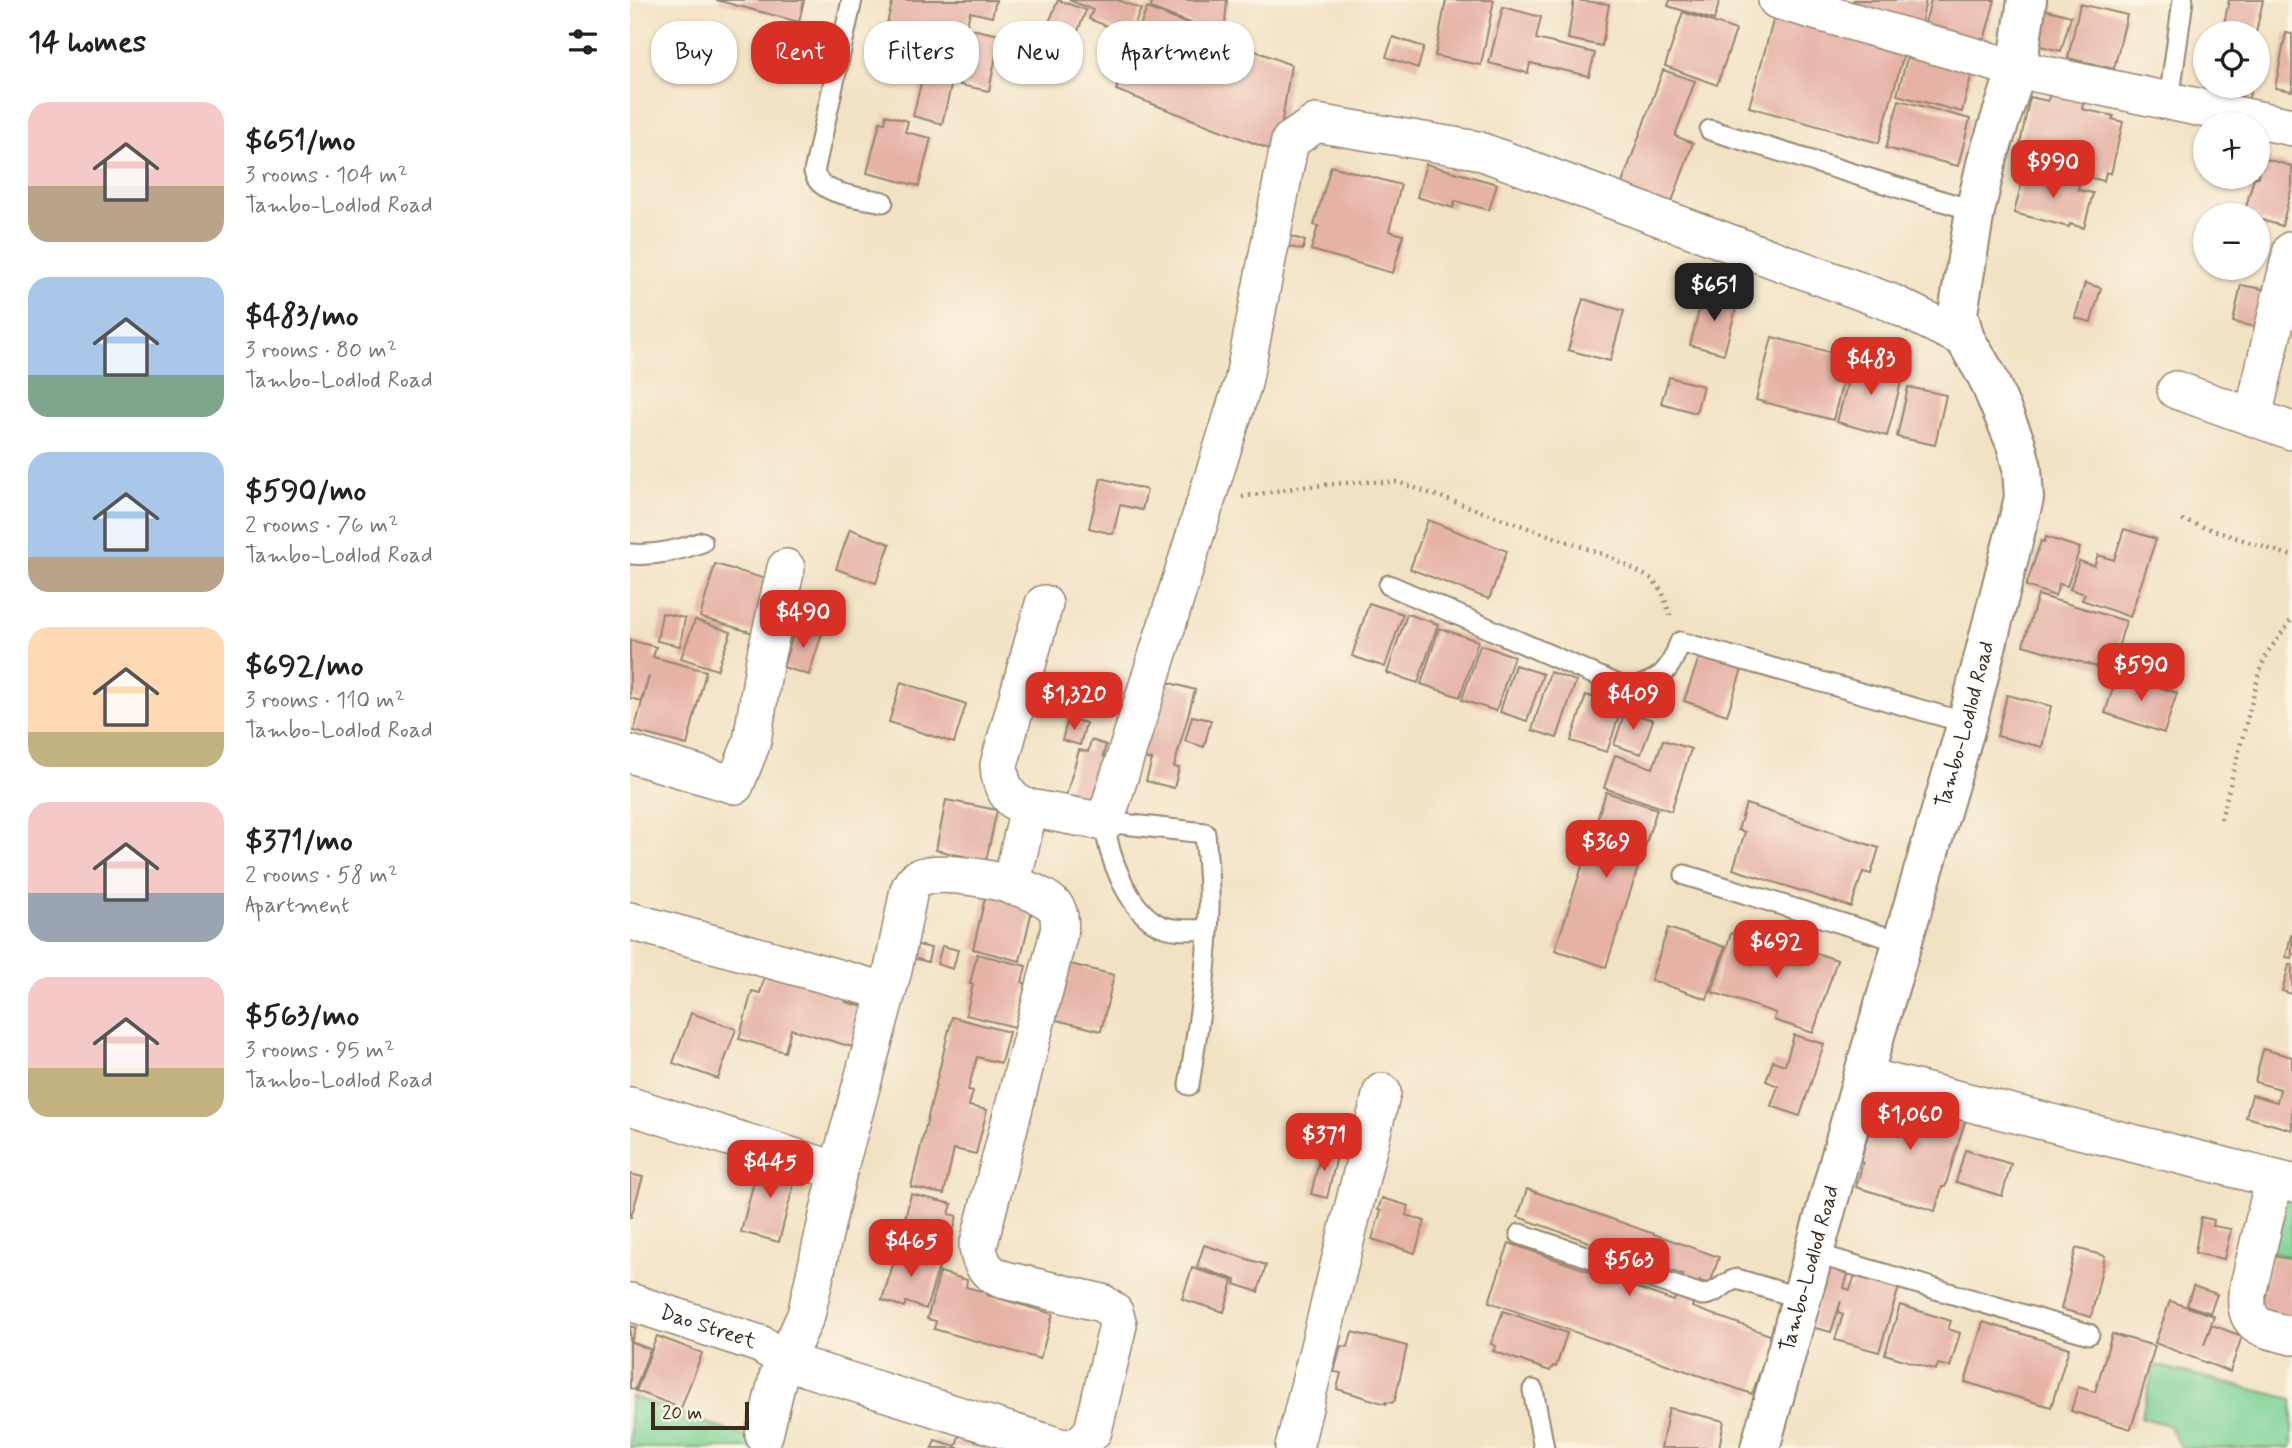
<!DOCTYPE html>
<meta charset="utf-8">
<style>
:root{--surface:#fff;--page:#f2f2f2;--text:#222;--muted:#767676;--accent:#d93025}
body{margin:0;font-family:Mynerve,sans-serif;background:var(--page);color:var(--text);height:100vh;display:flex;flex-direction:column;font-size:26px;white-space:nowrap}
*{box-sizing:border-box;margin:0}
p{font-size:23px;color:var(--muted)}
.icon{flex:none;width:38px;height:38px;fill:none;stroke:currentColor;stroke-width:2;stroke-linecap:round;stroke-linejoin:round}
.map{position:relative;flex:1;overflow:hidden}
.side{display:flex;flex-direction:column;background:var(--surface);width:630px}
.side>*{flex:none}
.hud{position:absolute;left:21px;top:21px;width:665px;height:63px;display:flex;gap:14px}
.buttons{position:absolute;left:1563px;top:21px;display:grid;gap:14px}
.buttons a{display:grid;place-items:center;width:77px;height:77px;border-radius:50%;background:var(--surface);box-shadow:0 2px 5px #0004;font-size:35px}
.scale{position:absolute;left:21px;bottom:18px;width:98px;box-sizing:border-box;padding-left:7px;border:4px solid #3b2a1e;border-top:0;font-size:19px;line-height:24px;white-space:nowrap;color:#3b2a1e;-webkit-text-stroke:5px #fcf5e5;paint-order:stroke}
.price{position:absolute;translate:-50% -60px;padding:0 16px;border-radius:14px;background:var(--accent);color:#fff;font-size:23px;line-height:46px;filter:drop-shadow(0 2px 4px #0008)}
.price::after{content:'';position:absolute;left:50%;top:42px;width:21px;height:16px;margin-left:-10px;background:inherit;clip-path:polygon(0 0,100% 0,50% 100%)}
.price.selected{background:#222;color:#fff}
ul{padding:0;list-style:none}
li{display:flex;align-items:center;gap:21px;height:175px;padding:0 28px}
li span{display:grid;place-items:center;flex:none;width:196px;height:140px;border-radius:21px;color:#555}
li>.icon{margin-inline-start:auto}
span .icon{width:84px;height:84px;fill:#fffc;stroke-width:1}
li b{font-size:30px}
h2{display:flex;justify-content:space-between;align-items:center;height:84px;padding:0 28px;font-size:30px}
.tag{padding:0 24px;border-radius:28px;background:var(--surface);box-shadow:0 2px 5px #0004;font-size:24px;line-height:63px}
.tag.selected{background:var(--accent);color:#fff}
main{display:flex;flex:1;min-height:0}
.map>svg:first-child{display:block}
.green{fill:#7ed396;stroke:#5c7e5a;stroke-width:2}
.building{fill:#e5b2a6}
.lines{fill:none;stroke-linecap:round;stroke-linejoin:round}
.lane-casing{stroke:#968671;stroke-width:23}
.street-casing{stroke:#968671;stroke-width:40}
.secondary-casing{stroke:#968671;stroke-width:42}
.path{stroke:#968671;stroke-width:4.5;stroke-dasharray:2 5;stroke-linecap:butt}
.lane{stroke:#fff;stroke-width:19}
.street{stroke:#fff;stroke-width:37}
.secondary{stroke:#fff;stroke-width:38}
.labels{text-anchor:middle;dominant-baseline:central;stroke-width:6;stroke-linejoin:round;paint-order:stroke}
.street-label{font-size:21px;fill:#3b2a1e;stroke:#fcf5e5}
</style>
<main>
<section class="side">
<h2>14 homes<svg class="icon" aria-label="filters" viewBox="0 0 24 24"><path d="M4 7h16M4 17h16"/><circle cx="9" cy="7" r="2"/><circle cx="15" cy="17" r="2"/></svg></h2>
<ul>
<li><span style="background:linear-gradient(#f6c9c9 60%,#b9a48a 0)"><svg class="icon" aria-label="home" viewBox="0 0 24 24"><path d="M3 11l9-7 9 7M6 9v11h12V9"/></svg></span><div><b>$651/mo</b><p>3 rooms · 104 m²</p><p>Tambo-Lodlod Road</p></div></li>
<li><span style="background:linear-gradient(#a9c7e8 70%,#7fa58c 0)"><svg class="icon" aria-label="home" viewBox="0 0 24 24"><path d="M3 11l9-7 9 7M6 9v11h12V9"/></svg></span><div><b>$483/mo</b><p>3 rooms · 80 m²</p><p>Tambo-Lodlod Road</p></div></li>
<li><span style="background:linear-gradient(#a9c7e8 75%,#b9a48a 0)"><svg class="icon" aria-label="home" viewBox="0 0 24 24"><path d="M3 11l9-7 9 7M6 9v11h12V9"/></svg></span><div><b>$590/mo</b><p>2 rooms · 76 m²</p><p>Tambo-Lodlod Road</p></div></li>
<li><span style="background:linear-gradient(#ffd9b3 75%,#c2b280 0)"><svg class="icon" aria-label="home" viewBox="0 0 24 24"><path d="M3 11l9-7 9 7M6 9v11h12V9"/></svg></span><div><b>$692/mo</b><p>3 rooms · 110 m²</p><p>Tambo-Lodlod Road</p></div></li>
<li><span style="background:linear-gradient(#f6c9c9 65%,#9aa5b1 0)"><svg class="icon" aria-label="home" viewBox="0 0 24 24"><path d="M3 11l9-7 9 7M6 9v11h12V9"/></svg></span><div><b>$371/mo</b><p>2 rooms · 58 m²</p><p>Apartment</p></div></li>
<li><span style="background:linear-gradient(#f6c9c9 65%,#c2b280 0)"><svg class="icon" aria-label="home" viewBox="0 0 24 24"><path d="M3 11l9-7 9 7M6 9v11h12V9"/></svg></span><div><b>$563/mo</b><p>3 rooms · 95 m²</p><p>Tambo-Lodlod Road</p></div></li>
</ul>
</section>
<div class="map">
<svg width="1662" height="1448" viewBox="0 0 1662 1448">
<rect width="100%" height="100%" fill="#fcf5e5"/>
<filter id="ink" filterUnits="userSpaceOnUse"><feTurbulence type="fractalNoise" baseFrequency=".0143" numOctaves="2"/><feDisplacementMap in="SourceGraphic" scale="14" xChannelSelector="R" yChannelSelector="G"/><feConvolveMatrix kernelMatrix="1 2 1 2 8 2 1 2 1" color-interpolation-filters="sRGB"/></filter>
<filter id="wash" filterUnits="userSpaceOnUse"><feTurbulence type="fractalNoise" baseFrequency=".00686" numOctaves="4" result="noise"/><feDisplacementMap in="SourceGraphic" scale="28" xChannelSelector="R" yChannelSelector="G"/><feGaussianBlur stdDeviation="1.57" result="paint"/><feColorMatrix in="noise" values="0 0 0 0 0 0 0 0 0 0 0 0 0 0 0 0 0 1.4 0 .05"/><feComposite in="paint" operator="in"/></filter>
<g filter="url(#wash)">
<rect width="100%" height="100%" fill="#f2e2c4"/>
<path class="green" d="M1654,1194H1662V1258L1640,1252Z
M1525,1365L1662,1399V1445L1660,1448H1552L1538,1425L1511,1417Z
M0,1396L130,1442L147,1448H0Z"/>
<g id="blocks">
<path class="building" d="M86,0H174L169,22Z
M263,0H366L362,17L340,12L326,71L269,56L275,32L256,27Z
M428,0L456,10L446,36L418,25Z
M439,0H488L511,9L500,35L459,19L463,10Z
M522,0H597L594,36L521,8Z
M816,0H864L851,65L805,56Z
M944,0L979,4L972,46L938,39Z
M1040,0H1090L1084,20L1038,6Z
M1224,0H1296L1291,24L1222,9Z
M1301,0H1365L1353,44L1294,27Z
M1599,0H1633L1626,33H1592Z
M1450,4L1497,15L1484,69L1438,58Z
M873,7L911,17L906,39L965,53L959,76L900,63L898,73L859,63Z
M1406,7L1441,16L1431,51L1398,43Z
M517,8L661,65L647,152L486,90Z
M1053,12L1106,30L1087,85L1035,66Z
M1145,14L1275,50L1249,143L1119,107Z
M341,29L370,35L359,91L330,85Z
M1656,33L1662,34V91L1645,88Z
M763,37L794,47L788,68L756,57Z
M1280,47L1344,65L1332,112L1267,95Z
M1033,70L1065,81L1045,136L1063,143L1039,210L989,192Z
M293,75L322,82L312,124L283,116Z
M1599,86H1621L1618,104L1596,99Z
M1420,92L1454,100L1452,109L1484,116L1482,119L1493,122L1481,174L1476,172L1474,181L1441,173L1442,165L1439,164L1437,172L1405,165L1404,171L1385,167L1400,97L1418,101Z
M1269,100L1340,119L1328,166L1256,148Z
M256,115L278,121L275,132L301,138L289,186L237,173L250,122L255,123Z
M1628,157L1662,166V186L1652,226L1628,219V215H1614L1624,177H1628Z
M796,164L867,184L859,210L825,201L823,208L787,197Z
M701,166L771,185L759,231L773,235L763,273L681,250L688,226L684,225Z
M1395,170L1449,184L1448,190L1463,193L1454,228L1440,224L1439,227L1384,213Z
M660,236L675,241L673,250L657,246Z
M1455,283L1471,288L1461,322L1445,318Z
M1611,285L1638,290L1630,328L1603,322Z
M1074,292L1108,301L1094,354L1060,345Z
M953,299L994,311L980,361L938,350Z
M1142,337L1219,357L1203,420L1126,400Z
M1224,358L1274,371L1257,436L1207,422Z
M1039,377L1073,386L1066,413L1031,403Z
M1278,387L1316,395L1305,445L1267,437Z
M471,478L517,490L512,510L490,505L483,534L459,528Z
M798,520L877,551L859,599L780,569Z
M220,529L260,544L246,583L206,569Z
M1494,529L1526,539L1500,617L1452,600L1455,594L1440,589L1449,561L1464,566L1468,555L1484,560Z
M1416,537L1450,548L1437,586L1429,584L1425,596L1396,586L1411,541L1414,542Z
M85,564L146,582L130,635L70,617Z
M1408,595L1496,621L1481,671L1393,645Z
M739,603L773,614L755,667L722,656Z
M32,613L55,618L50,646L27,641Z
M777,614L808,624L788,683L757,673Z
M65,620L101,632L87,670L51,658Z
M166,625L192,633L179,675L153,667Z
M809,628L848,641L830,697L791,684Z
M0,640L26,647L23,657L76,671L57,745L4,731L19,676L11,701L0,698Z
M850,645L884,656L866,711L832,700Z
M1072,649L1114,663L1097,715L1054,701Z
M885,665L913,674L897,721L870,712Z
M920,672L946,681L927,738L902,730Z
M1488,673L1547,693L1534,733L1475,713Z
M530,680L565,690L544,767L549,768L544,788L516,781L522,760L509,757Z
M271,682L336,704L324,743L259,722Z
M956,695L992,707L977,752L941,741Z
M1377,695L1421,706L1412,747L1367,736Z
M995,711L1023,720L1011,754L984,745Z
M562,716L581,720L574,747L555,741Z
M438,718L456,723L450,745L432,740Z
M461,740L476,745L473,756L478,758L465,803L436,796L449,750L458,752Z
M1033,740L1061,749L1041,811L974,788L985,755L1023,768Z
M976,792L1027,809L976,967L925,950Z
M316,800L367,810L356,861L306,850Z
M1116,804L1249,848L1241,874L1233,872L1221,907L1103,869L1115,832L1108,830Z
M356,894L403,906L390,961L343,949Z
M1038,928L1095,947L1077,999L1021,980Z
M1101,933L1165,955L1168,947L1207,960L1183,1033L1144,1020L1146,1013L1082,992Z
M1661,935H1662V958L1656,957Z
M284,944L301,948L298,962L280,957Z
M312,946L328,950L323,969L307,964Z
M347,954L396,966L392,982L396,984L385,1027L336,1015L343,984H340Z
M432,962L484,975L471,1031L418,1018Z
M1659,965H1662V994L1652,991Z
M137,969L219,993L216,1002L237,1008L226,1048L161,1029L155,1052L109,1039L122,991L130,993Z
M61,1013L106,1029L88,1079L43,1063Z
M322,1017L379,1032L371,1063L347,1057L338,1090L343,1091L339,1106L357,1110L346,1154L324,1149L314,1194L281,1187Z
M1164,1035L1194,1044L1170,1116L1141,1106L1148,1086L1136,1081L1143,1061L1155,1065Z
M1633,1049L1662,1057V1130L1616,1117L1622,1095L1647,1102L1650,1089L1625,1082Z
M1251,1093L1336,1118L1315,1187H1312L1305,1211L1226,1187L1233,1163L1230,1162Z
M692,1148L708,1152L697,1198L681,1194Z
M1335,1150L1381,1164L1372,1196L1326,1182Z
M130,1158L168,1167L149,1242L111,1232Z
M0,1174L13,1177L1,1217H0Z
M897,1189L1089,1257L1080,1284L1070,1281L1062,1307L1143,1336L1122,1394L859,1302L879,1243L1044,1301L1053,1275L888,1217Z
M281,1194L322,1204L319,1214L327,1216L318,1254L269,1243Z
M752,1198L779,1206L776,1215L795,1221L785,1253L742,1239L751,1211L748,1210Z
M1571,1217L1584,1220L1583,1226L1601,1229L1594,1259L1565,1253Z
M574,1245L636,1265L628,1292L605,1284L606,1280L567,1267Z
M268,1248L311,1261L296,1309L276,1302L274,1307L252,1300Z
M1446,1248L1475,1256L1461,1317L1431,1309Z
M1642,1255L1662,1260V1317L1637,1310L1630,1302Z
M1200,1264L1219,1270L1214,1288L1220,1290L1226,1272L1270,1284L1249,1352L1205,1340L1213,1314L1208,1312L1211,1301L1201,1332L1181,1327Z
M562,1268L603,1281L594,1312L552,1299Z
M310,1272L337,1280L336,1287L358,1293L357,1295L423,1314L410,1359L304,1329L306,1321L297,1319Z
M1563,1286L1587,1294L1580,1313L1557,1305Z
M1540,1301L1584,1316L1574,1345L1582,1325L1612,1336L1600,1372L1525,1343Z
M1270,1305L1321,1321L1318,1329L1330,1333L1320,1367L1308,1364L1306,1370L1255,1354Z
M873,1311L937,1333L926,1367L923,1366L920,1371L863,1351L866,1346L861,1344Z
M1353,1322L1439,1348L1421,1407L1335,1382Z
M0,1326L6,1328L1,1342L20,1349L5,1390L0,1388Z
M722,1332L777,1346L765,1400L762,1403L756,1402V1404L707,1389L711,1373L704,1372L711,1346L718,1347Z
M1482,1334L1525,1346L1501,1429L1441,1411L1448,1387L1465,1392Z
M27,1336L72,1353L51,1408L6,1391Z
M1039,1408L1094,1421L1089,1448H1031Z
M331,1429L389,1448H302L305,1440L326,1446Z"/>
</g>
</g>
<g filter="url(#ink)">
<use href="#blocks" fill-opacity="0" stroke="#968671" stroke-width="2"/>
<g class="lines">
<g class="lane-casing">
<path id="lane" d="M222,0L184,172C190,196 232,197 253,202
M1539,101L1553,0
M1080,130L1345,211
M0,554C25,556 48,551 72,542
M759,585L1000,690C1032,678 1038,675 1050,642L1337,723
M1055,875L1272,942
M559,1085C568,1026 578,967 579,908C580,883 577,858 575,833L475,822C477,854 498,910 529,925C543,932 563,929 578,930
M890,1234L1072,1295C1087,1295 1093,1282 1107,1279L1170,1298
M1183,1253L1459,1334
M903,1390L914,1448"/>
</g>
<g class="street-casing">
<g id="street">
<path d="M1147,0L1387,69L1662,127"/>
<path d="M1546,390L1662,431"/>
<path d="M1623,417L1662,250"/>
<path d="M0,754L105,785L122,742L135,659L156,568"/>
<path d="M399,808L475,822L613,383L660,141L686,123L847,150L1262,303L1335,339"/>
<path d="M381,886L399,808C378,802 370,786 369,765L414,604"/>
<path d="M0,921L255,991"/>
<path d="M1233,1076L1662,1183"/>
<path d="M0,1106L208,1171"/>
<path d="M1644,1179L1617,1294C1614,1329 1635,1328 1662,1336"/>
<path id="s1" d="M0,1302L130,1344L155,1359L177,1368L433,1448"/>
<path d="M134,1435L148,1377L176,1315L208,1171L263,970L279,890C281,885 283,881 288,878C313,866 414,885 427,910C430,917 430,924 429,932L348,1247C350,1263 356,1272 371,1279L472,1303L484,1312L488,1325L463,1431L450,1445L438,1448"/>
<path d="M664,1448L752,1092"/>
</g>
</g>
<g class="secondary-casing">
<g id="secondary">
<path id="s2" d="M1130,1448L1233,1076L1337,723L1394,498L1392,468L1386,444L1357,376L1335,339L1328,313L1345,211L1357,160L1387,69L1397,0"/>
</g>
</g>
<path class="path" d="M612,497L669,487L728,482H768L978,556L1022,579L1032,591L1041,618
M1552,520L1662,556
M1591,819L1631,667L1638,652L1662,619"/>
<use href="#lane" class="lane"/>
<use href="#street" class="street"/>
<use href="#secondary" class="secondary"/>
</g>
</g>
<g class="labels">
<g class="street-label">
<text stroke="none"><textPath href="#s2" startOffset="752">Tambo-Lodlod Road</textPath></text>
<text stroke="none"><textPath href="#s2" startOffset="186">Tambo-Lodlod Road</textPath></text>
<text stroke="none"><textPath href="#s1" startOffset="82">Dao Street</textPath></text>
</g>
</g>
</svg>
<div class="buttons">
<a><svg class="icon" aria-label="locate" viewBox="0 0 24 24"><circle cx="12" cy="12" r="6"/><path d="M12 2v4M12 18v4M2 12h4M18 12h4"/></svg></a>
<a>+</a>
<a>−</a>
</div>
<div class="scale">20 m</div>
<b class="price" style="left:1423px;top:200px">$990</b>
<b class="price selected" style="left:1084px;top:323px">$651</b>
<b class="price" style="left:1241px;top:397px">$483</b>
<b class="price" style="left:173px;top:650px">$490</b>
<b class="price" style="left:1511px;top:703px">$590</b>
<b class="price" style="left:444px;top:732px">$1,320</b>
<b class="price" style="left:1003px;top:732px">$409</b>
<b class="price" style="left:976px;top:880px">$369</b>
<b class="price" style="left:1146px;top:980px">$692</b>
<b class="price" style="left:1280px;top:1152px">$1,060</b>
<b class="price" style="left:694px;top:1173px">$371</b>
<b class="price" style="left:140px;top:1200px">$445</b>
<b class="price" style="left:281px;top:1279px">$465</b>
<b class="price" style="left:999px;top:1298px">$563</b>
<div class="hud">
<a class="tag">Buy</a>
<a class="tag selected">Rent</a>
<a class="tag">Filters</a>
<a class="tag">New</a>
<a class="tag">Apartment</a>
</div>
</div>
</main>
